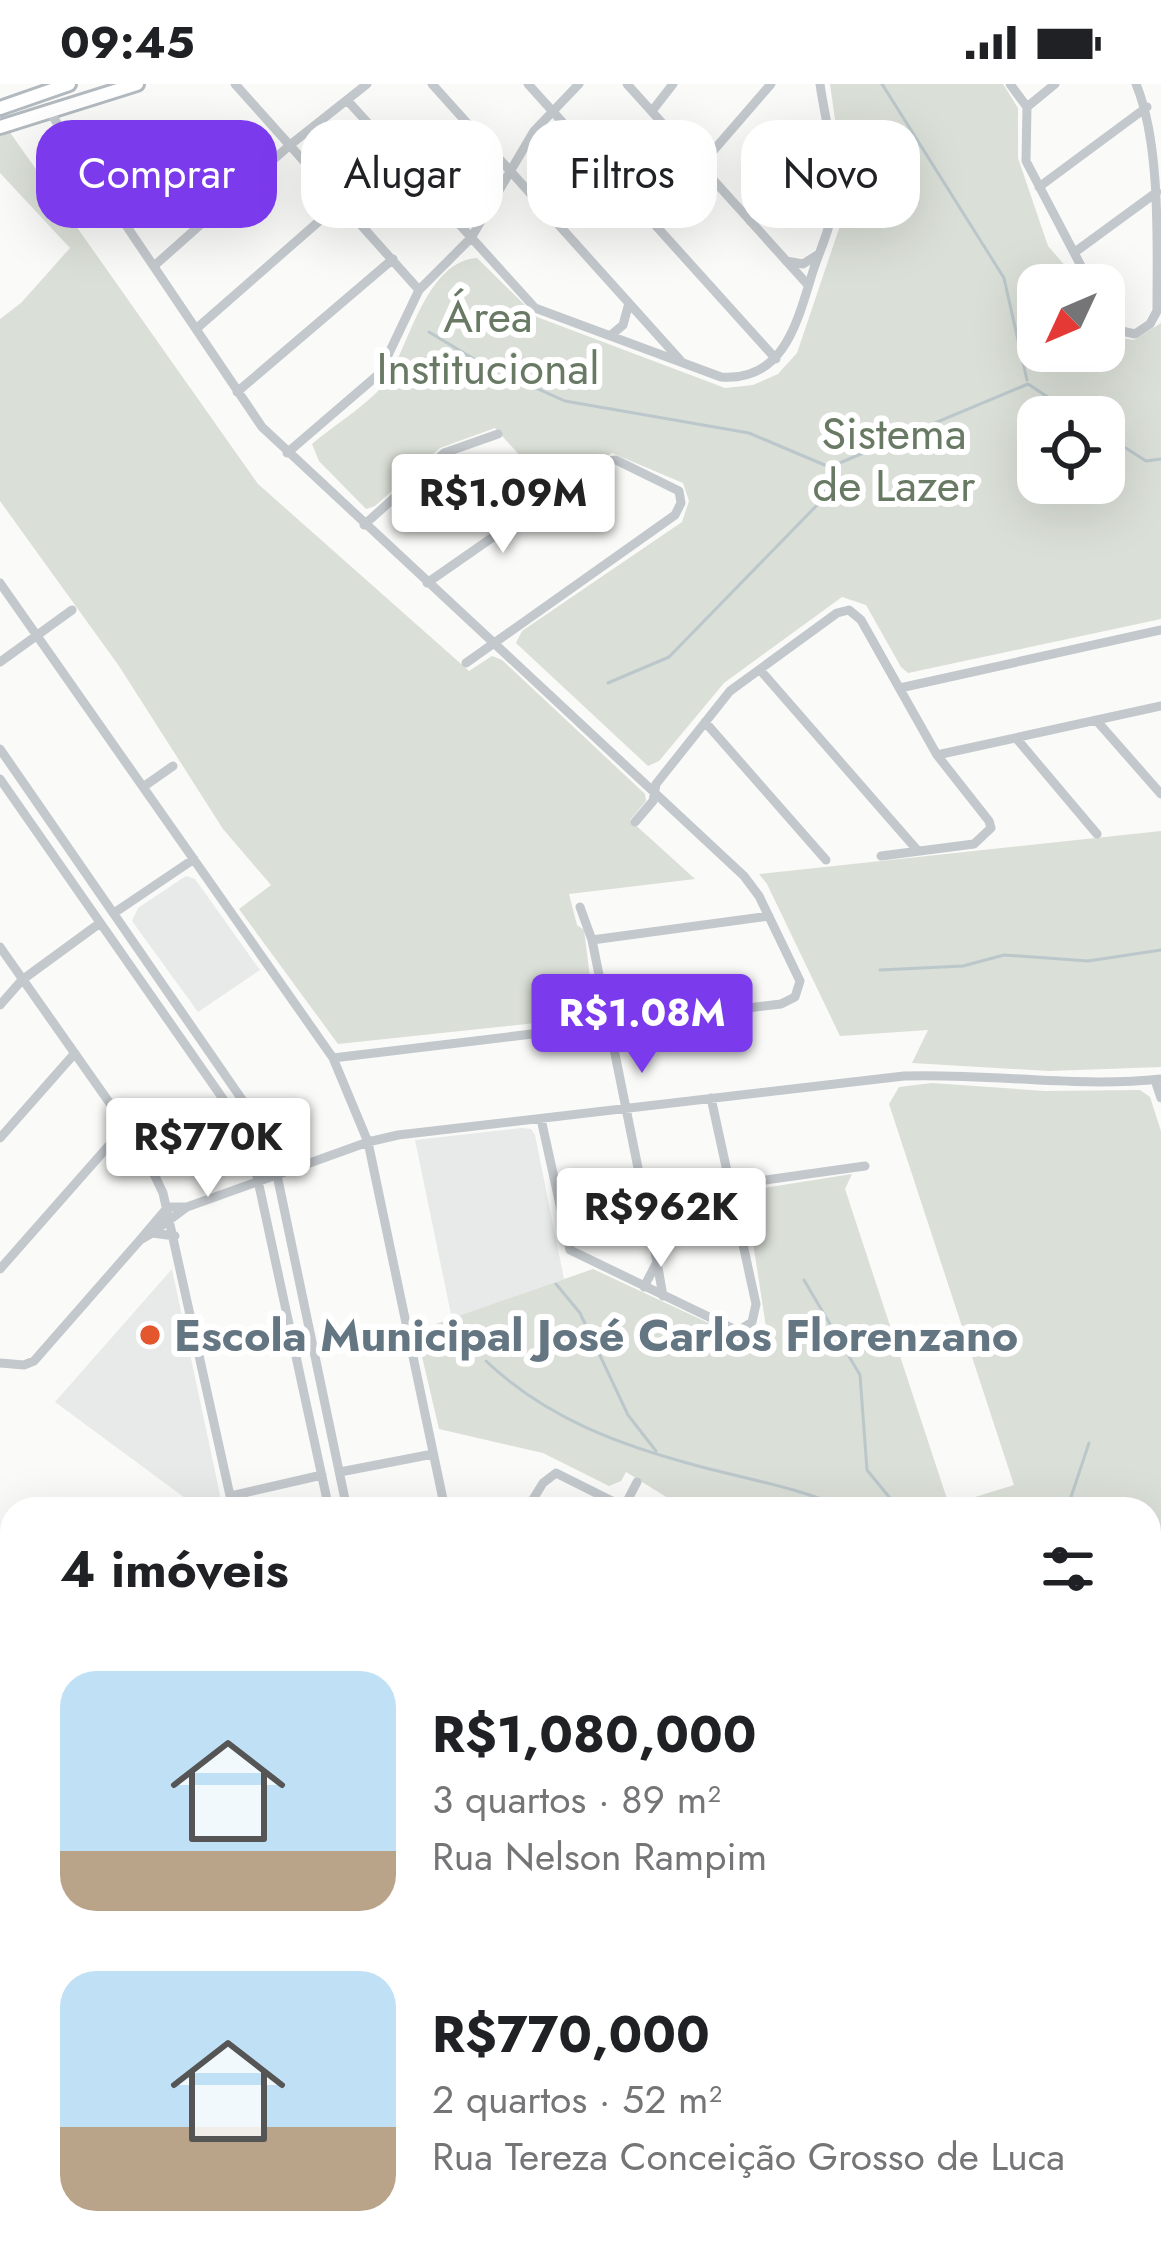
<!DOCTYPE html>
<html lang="pt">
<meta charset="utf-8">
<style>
:root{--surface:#fff;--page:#f6f6f6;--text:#202124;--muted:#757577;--accent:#7c3aed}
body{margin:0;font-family:Jost,sans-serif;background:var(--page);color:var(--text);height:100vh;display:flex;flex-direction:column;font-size:45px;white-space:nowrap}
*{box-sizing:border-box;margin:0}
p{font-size:39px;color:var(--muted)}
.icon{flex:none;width:66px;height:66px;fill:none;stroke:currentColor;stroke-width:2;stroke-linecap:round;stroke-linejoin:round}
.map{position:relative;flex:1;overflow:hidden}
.details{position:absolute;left:0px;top:1413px;width:1161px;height:768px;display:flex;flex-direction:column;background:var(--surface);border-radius:36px 36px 0 0;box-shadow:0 12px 48px #0002}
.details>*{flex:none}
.guide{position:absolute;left:36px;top:36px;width:1089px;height:108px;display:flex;gap:24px}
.needle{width:78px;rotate:226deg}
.tools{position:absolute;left:1017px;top:180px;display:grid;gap:24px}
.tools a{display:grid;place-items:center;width:108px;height:108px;border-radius:24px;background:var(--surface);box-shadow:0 12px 48px #0002;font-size:60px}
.price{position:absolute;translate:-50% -102px;padding:0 27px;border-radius:12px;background:#fff;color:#222;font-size:39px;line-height:78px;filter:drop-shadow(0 3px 6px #0008)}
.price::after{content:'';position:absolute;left:50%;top:72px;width:36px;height:27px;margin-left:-18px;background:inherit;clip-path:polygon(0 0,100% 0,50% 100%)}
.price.current{background:var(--accent);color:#fff}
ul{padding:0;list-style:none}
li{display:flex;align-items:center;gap:36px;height:300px;padding:0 60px}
li span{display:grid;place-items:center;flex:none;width:336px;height:240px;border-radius:36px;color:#555}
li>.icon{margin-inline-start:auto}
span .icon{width:144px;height:144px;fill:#fffc;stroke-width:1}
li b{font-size:51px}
h2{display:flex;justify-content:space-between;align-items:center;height:144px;padding:0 60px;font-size:51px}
.pill{padding:0 42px;border-radius:36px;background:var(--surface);box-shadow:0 12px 48px #0002;font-size:42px;line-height:108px}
.pill.current{background:var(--accent);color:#fff}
.status{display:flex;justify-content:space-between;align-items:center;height:84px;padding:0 60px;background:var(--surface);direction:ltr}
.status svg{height:33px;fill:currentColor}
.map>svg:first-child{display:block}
.built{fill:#e8e9e9}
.green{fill:#dadfd7;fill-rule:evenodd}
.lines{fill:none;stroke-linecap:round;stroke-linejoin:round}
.stream{stroke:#bbc7cb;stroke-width:3}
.secondary-casing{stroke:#b3babf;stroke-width:18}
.minor{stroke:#c3c8cc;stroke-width:9}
.secondary{stroke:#fff;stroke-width:12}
.poi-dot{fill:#e4572e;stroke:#fff;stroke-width:4.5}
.labels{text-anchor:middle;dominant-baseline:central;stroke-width:12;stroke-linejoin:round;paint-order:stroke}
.park-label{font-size:45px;fill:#687a64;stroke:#fff}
.poi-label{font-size:45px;font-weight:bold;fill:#657683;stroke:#fff;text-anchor:start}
</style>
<div class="status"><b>09:45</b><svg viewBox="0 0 49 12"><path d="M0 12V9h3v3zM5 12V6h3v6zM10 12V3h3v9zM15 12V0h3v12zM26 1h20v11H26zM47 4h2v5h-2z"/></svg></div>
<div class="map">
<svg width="1161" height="2181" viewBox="0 0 1161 2181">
<rect width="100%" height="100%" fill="#fafaf8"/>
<path class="built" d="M186,792L195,795L260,886L198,928L132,837L138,824Z
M521,1044L531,1045L535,1051L564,1195L452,1235L415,1056Z
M172,1185L223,1425H200L55,1318Z"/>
<path class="green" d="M830,0H1003L1018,24V74L1048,162L1082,201H1038V267H1104V234L1121,254L1134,256L1161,239V535L908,589L901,583L866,521L842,513L724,599L659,677L648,682L516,559L522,547L682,438L689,417L683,399L612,369L549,404L495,344L440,364L375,422L366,425L319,377L312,360C332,343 370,319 385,299C408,266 425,177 477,174L537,233L725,304L753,301L778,290L797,269L847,121ZM1038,333H1104V399H1038Z
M9,47L258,400L469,587L492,572L502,576L645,710L646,717L630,736L695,795L569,810L577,841L584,846L593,917L591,928L582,934L338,960L239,825L271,801L223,745L119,582L0,417V235L21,219L70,164L0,89V49Z
M1161,747V983L1049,987L912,979L928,946L840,952L767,800L759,790Z
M932,999L1045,1007L1140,1006L1150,1013L1161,1047V1561L1149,1559V1425H700L676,1419L626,1388L621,1397L609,1402L543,1369L439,1345L416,1247L593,1185L760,1263L767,1249L745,1107L852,1090L845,1105L949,1421L1014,1401L889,1020L899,1003Z
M1161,1991V2116L1154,2135L1161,2142V2181H887L871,2169H1149V2002Z"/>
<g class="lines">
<path class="stream" d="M882,0L1004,194L1027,296
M429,248L484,281L565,317L749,349L827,382
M1104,350L1146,377L1161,375
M608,599L669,573L821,417L830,383L1028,300L1078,333
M880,886L963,882L1004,871L1088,877L1161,866
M804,1196L860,1291L867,1386L899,1425
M556,1200L580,1229L628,1331L656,1367
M486,1277C547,1335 622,1362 702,1383C751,1396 800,1404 846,1425
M1067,1425L1089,1359
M1149,1503L1161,1508
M0,1632L12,1653
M0,1847L12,1844
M1161,2116L1154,2135L1161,2142
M221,2181V2169
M1055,2181L1058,2169"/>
<g class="secondary-casing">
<path id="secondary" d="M0,24L69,0
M0,43L137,0"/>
</g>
<path class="minor" d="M235,0L419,206
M432,0L681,277
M528,0L776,275
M627,0L808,201
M1010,0L1027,23L1026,77L1091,201
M347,16L535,224L721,293C786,298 798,234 814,184C821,164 831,142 834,121C839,84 825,37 820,0
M1027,23L1055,0
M49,27L262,343L744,792L759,812L800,897L795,913L781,920L333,974
M652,27L673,0
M700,82L771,0
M795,84L815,81L832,89
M1039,103L1147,23
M750,137L826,45
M1075,168L1157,108
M786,177L803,180L819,170
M154,182L290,61L367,0
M1104,225L1117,246L1135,250L1150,240L1157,227C1157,159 1161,60 1136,0
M196,245L341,118
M610,252L623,241L629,219
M237,308L393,175
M287,369L379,290L419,206L471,154L534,47L579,0
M364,441L444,369L498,350
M0,499L333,974L368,1058L445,1425
M427,499L601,378L616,376L679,407L681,419L675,431L466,579
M0,578L72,526
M761,587L918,767
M900,604L1161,546
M1096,636L1161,710
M705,638L826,776
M1016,654L1097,750
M0,665L243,1017L277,1091L347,1425
M937,671L1161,622
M0,695L228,1022L252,1069L329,1425
M143,703L173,682
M635,738L653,717L656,700L730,607L837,529L849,526L861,536L937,671L989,737L991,744L974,760L881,772
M580,823L592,856L657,1178
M114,829L194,775
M592,856L769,832
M0,863L142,1065L163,1109L233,1425
M0,921L22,896L100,839
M1155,996L1161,1014
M541,1035L570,1166L738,1247L752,1238L756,1220L711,1014
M0,1054L75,969
M730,1101L865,1082
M187,1123L368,1058L398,1051L904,992C990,989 1075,1004 1161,995
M152,1149L187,1123H168L140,1156L152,1149L175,1152
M0,1185L126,1042
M644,1203L657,1178L663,1212
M0,1279L24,1281L34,1277L140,1156
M340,1388L433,1370
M231,1412L322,1391
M527,1425L543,1399L556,1389L624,1423
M623,1425L637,1398
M1149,1574L1161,1575
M1149,1584L1161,1593
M1149,1665L1161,1674
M1149,1760L1161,1769
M1149,1857L1161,1866
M1149,1955L1161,1964
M1149,1991L1161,1980"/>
<use href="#secondary" class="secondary"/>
</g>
<circle class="poi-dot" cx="150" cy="1251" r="12"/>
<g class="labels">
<g class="park-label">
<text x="488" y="232">Área<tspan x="488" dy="52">Institucional</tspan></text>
<text x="894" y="349">Sistema<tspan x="894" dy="52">de Lazer</tspan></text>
</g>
<g class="poi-label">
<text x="174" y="1251">Escola Municipal José Carlos Florenzano</text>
</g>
</g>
</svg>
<div class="tools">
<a><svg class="needle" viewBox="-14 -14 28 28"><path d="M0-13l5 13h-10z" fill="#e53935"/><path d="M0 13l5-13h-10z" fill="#757577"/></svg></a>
<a><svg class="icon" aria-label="locate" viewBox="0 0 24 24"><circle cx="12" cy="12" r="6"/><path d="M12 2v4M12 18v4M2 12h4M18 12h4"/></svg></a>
</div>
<b class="price" style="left:503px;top:472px">R$1.09M</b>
<b class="price current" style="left:642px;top:992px">R$1.08M</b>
<b class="price" style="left:208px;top:1116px">R$770K</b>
<b class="price" style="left:661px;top:1186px">R$962K</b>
<div class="guide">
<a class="pill current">Comprar</a>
<a class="pill">Alugar</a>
<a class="pill">Filtros</a>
<a class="pill">Novo</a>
</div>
<section class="details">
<h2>4 imóveis<svg class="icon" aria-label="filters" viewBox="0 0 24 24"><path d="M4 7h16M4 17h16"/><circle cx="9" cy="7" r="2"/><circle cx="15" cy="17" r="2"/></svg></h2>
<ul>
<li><span style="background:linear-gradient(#bfe0f5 75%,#b9a48a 0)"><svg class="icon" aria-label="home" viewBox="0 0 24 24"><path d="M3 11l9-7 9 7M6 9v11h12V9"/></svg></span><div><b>R$1,080,000</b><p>3 quartos · 89 m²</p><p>Rua Nelson Rampim</p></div></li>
<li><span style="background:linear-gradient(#bfe0f5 65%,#b9a48a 0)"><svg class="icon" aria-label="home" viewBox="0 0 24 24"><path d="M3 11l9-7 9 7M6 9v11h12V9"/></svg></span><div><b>R$770,000</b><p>2 quartos · 52 m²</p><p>Rua Tereza Conceição Grosso de Luca</p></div></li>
</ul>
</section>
</div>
